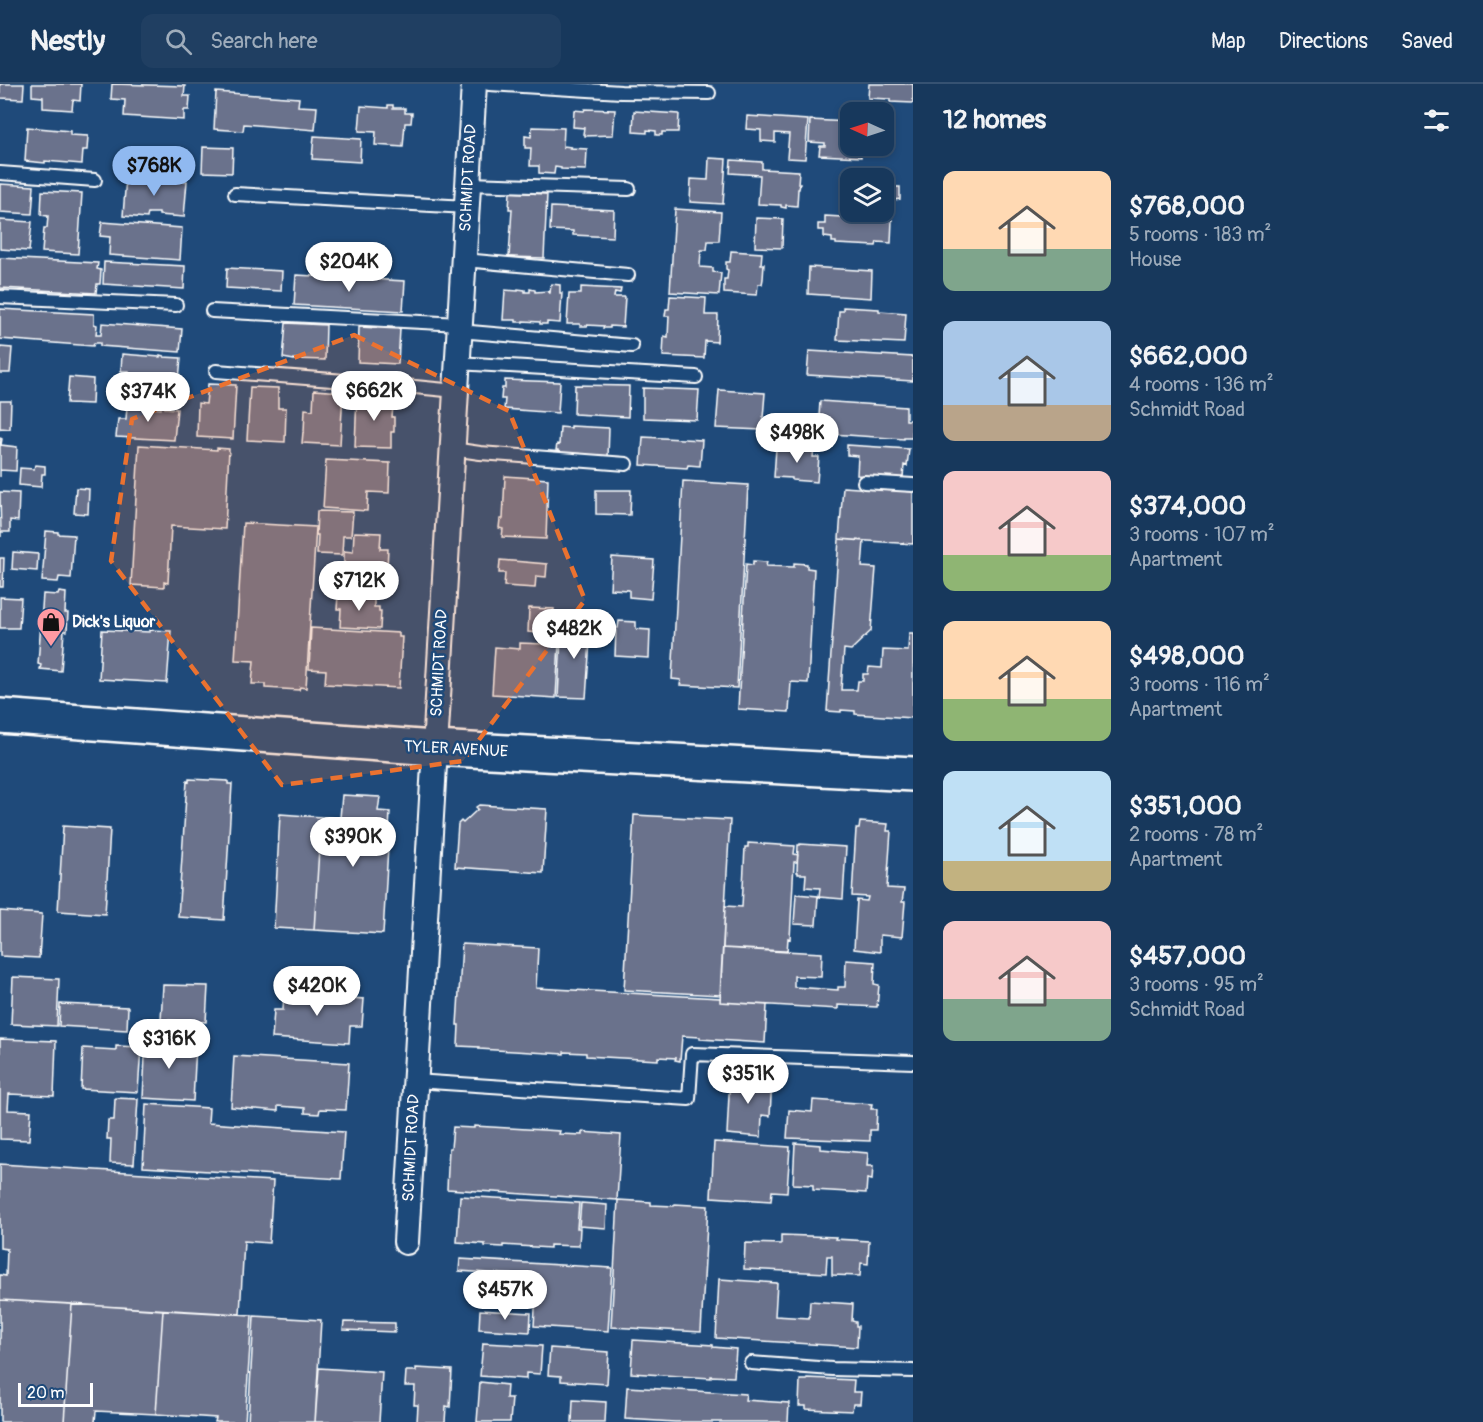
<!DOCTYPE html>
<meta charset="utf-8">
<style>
:root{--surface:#17385c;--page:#203f62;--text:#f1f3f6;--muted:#9eacbb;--line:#365272;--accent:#90b9f0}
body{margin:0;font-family:Pangolin,sans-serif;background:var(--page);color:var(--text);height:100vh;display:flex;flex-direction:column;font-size:22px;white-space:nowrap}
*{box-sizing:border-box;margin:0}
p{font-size:20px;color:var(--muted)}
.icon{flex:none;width:33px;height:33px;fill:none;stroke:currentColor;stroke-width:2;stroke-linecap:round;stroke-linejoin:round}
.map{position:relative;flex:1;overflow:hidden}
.details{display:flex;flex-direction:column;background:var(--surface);width:570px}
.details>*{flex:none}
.needle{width:39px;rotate:273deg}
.fabs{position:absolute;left:840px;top:18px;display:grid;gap:12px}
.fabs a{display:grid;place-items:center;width:54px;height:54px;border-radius:12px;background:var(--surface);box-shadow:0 3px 9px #0003,0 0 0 2px var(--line);font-size:30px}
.scale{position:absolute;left:18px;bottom:15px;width:75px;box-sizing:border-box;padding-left:6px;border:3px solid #fff;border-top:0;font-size:16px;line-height:21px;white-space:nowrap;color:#fff;-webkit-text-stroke:4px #1f4a7a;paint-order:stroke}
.price{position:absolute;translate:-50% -51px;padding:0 14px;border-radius:21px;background:#fff;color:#222;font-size:20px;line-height:39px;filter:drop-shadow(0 2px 3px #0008)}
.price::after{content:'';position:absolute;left:50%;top:36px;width:18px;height:14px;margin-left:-9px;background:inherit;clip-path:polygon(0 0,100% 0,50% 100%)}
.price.current{background:var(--accent);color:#111}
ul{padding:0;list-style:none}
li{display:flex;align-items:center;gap:18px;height:150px;padding:0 30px}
li span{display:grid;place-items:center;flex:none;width:168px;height:120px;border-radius:12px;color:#555}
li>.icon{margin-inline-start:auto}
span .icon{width:72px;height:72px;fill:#fffc;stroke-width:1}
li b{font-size:26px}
h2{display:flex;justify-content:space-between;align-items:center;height:72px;padding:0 30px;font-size:26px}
header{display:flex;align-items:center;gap:36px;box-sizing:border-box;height:84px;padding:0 30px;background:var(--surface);border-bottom:2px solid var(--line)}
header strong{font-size:28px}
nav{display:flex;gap:33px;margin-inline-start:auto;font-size:21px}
.search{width:420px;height:54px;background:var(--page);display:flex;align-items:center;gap:15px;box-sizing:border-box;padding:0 21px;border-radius:12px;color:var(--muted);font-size:22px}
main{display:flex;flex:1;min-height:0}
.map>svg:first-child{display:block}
.building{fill:#6a728c;stroke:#fff;stroke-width:1.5}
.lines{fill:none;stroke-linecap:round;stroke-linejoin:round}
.lane-casing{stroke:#fff;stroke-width:16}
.street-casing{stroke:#fff;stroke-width:28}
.secondary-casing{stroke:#fff;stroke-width:38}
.lane{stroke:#1f4a7a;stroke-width:12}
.street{stroke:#1f4a7a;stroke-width:24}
.secondary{stroke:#1f4a7a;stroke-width:33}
.marked{fill:#eb7230;fill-opacity:0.2;stroke:#eb7230;stroke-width:4.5;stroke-dasharray:12 8;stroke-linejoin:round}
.labels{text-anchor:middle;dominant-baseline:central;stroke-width:5;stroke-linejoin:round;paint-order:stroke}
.street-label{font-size:16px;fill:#fff;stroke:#1f4a7a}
.poi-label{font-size:16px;font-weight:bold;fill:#fff;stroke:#1f4a7a;text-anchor:start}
</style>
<header>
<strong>Nestly</strong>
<div class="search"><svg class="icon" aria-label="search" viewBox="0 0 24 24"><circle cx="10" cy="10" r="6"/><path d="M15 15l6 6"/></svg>Search here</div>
<nav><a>Map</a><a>Directions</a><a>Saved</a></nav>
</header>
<main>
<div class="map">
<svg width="913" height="1338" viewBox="0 0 913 1338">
<rect width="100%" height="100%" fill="#1f4a7a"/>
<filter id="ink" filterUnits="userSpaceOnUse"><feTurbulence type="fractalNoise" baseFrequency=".0167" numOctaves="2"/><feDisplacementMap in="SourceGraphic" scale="12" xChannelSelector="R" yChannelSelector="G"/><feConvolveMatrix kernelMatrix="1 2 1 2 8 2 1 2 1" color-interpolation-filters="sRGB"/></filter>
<g filter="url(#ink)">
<path class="building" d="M0,0H24L23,15L0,14Z
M32,0H81L80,17L73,16L72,26L43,24V13L32,12Z
M112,0L185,2L184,12H190L189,26H184V36L124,32L125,16L111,15Z
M869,0H913V19L890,18V15L868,14Z
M216,8L299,14L298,22L317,23L315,46L244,40L243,47L214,45Z
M388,21H393V24H405V29H412L411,39H405L403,63L375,61L376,48L359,47L361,22L388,24Z
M585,25L615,26L613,51L585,52V50H583L584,44L573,43L574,26L584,27Z
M634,27L679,30L678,48H662V51H656V47L647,46V49L633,48Z
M747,32L808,36L805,75L787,74L789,50L775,49V58L761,57V46L746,45Z
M810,36L850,38V62H861V73L819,71L820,62H825V59L809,58Z
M27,43L70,47V51L88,52L87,66H83L82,80L45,77V79L25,77Z
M532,43L564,44L563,64L564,62L571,63L570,64L587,65L586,86L561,85V84L555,83L554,90L539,89V82H530L531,64H525V52L531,53Z
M314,52L361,55L360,78L312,75Z
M203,63L233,64L232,89L202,88Z
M709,74L726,75L723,120L690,118L691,95L708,96Z
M731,76L762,78V85L799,87L798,100H800L799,105H798L797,122L786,121V124L781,123V121L758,120L760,91L730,89Z
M126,93L187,97L184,133L159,131V129H148L147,134L123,132Z
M884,97H895L894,103H900V115L894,116L893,126L884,125Z
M0,100L34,102L32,130L0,128Z
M42,107L82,109L78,170L42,168L44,144H47L48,132L41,131Z
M510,108L547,110L544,174L509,173L512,125H509Z
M551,123L614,126L613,153L573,151V147L550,146Z
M675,125L721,128L719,157H708L707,166H701L700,183L713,184V188L721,189L719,211L670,208Z
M825,132L892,136L891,159L877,158L876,162L836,160V158H832V154L824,153V146H818V140H825Z
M756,134L783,135L782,164L755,163Z
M0,136L32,138L29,167L0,165Z
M102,138L182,144L180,176L109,171L110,153L100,152Z
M731,167L762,169L761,180H764L763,195L762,200H758L757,211L724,209V195H727L728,186L726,185V178H730Z
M0,174L98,179L97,185L101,186L100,200H97L96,209L0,204Z
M104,178L185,182L184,205L103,200Z
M809,183L872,187L871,214L808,210Z
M227,184L282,187L281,207L226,204Z
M296,191L405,197L403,227L294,221Z
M551,200L560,201V209H562L560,239L547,238V240H540V238L523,237V238H516V236H503L505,206L518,207V205L525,206V208H530V205L535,206V208L549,207V209H550Z
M581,203L621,205L620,209L615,208L614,213H625L623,243L610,242V244H603L604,242L587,241V242H580V240H567L569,210H581Z
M670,212L706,214L705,231H718L717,258L705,257L704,274L663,272L664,252L668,253L669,232H665L666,225H669Z
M843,223L879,225V227L906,229L904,259L837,256L839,227H843Z
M0,225L94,230V240L97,241L96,251H101L102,239L182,245L180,268L100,262V259H94L93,262L0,255Z
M286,239L326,241L325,276L294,275V276L283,274Z
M359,243L400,245L398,280L358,278Z
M0,263L12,264L10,289H0Z
M809,267L913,273V297L807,291Z
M122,270L160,273V271L164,272V273L181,274L178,306L167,305V307H163V305L143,304V305H138V303H128L129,287H121Z
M69,293L93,295L92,320L67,319Z
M505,296L560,298L558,329L504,325L505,315H501L502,304H505Z
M208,300L236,301L233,355L197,353L198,319L206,320Z
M575,301L629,302L628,333L574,330Z
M250,303L278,304V324H286L285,358L247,356Z
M643,304L699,306L697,336L643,334Z
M314,306L343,308L340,361L302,359L303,348H304L305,325L313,326Z
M719,306L765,309L762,346L716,344Z
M357,309L385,311V322H393L392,333H394V348H391V364L355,363Z
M0,317H11L10,345L1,344L0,346Z
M820,317L906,323V336H913L912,354H904V355L818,349Z
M138,321H142V323L161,325V322H166L165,324L177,325L174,356L116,353L118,335H126L127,322H138Z
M571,342L609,344L608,374L558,372V366H556L557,360L559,361L560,343L571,344Z
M643,353L702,356L700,382L688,381L687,384L641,381Z
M0,354L2,355L1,361L17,363L16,387L0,386V393Z
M139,361L217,366V364L229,365L225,445L171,442L168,499L164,498V503L131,501Z
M847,361L909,365L907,382L904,381L903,394L857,391L858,372L847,371Z
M794,363L814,364L813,373H819L817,398L792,396V394L774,393L776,364L794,365Z
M326,376L390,379L389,409L368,408L367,427L323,424Z
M35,381L45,382V390H42L41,403L19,401L20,384L34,385Z
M505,392L548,395L546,455L502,453L503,445L499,444L500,435H503Z
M683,397L748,401L737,604L680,601L681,596L672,595Z
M843,403L887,406V404L913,406V460L839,455Z
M76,404L89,405L88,430L74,429Z
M596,406H631L630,431L596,430Z
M0,408L19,409L18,437L10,436V448H1V453Z
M317,427L353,428L351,452H343L342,471L317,470L318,451H316Z
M243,439L316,443L306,604L300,603L299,606L265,604V600H252L254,577L235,576Z
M46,447L58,448V450L74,451L71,494L59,493L58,498L42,497Z
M354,448L381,449L380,465H388L387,484L344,482V467L353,468Z
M839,455L864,457L862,483L876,484L871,547L851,566L844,565L841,606H857L858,597H863V590H868L869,583L882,584L883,566L908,567L909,549H913V632L912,634L855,630V627L841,626V628L827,627Z
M13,468L38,470L37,487L12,485Z
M612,473L654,476L651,515L629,513V506L610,505Z
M0,474H4L3,503H0Z
M500,476L547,480L546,493L536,492L535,504L504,502L505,489H499Z
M753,477L767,478L766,482L794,483V479L807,480V484L814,485L808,599L791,598L789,628L738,625L746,480L753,481Z
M59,508L66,509L65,529H68L67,547H64L61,587L40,585L41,581L38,580L43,510L58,511Z
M338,511L374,513V523H379V527H381L380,545L340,543L341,525H337Z
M0,513L21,514L19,544H0Z
M529,524L554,525L552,550L528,548Z
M562,534H574V542L591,543L586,614L558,613Z
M619,537L636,538V545L650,546L649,574L615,572L616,544H618Z
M311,544L399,549V553H402L399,604L325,600L326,586L309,585Z
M102,546L150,548V546L171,547L167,599L99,595Z
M545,558L559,559L556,614L492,610L495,563L520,565V559L545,560Z
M189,695L228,697V700H232L224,836L178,833L187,697L189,698Z
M342,711L380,713L378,727L390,728L383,850L314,846L321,733L340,734Z
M479,721L547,725L543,789L455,783L458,740L461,737L463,739L478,725L476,723Z
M280,730L321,733L314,846L274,844Z
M634,731L730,736L720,911L624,906Z
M860,738L888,740L887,747H891L887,804L904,805L902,818H905L902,853L880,851V868L854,865L857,816L867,817L868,813L852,812L856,745H859Z
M63,742L110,745L105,830L58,827Z
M748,759L795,762L794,770L798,771L797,778H794L790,855L788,854L787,868L723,864L725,822L742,823L745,763H748Z
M800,760L846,763L843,815L819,813L820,804L805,803L806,790H798V788H797L798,761H800Z
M796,810L818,812L816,841L794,840Z
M0,827L42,830L39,874L0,872Z
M462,860L538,864L536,904L720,914V918L767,921L765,959L700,955V953L682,952L680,977L675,976L676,974L658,973V976L586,972V969L564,968V970L479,965V963L458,962L459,941H457Z
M723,864L822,869L821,893L794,892V903L838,906V903H845L846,876L875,878L874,900L879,901L877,923L838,921V925L720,918Z
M13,893L59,895L57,942L11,940Z
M163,901L208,902L206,938L161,936Z
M284,908L352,912V914L364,915L362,942H350L349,959L272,954L274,926H283Z
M60,920L128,923L127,946L59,942Z
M146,952L173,954V959L196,961L193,1017L143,1014Z
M0,955L56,957L54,1012L9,1010L8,1026L31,1027L29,1056L0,1055Z
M116,962L141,963L138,1008L81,1005L83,964L116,966Z
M234,972L349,979L346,1026L320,1025L319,1030L305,1029V1024L278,1022V1027L231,1023Z
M730,991L772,994L770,1032L762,1031L761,1053L727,1050Z
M115,1014L138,1015L134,1080L110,1079L111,1055H107L108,1036H114Z
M813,1016L872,1020L871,1025H877L876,1046H870V1057L787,1054L789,1026L812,1028Z
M146,1020L209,1024L208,1039L344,1048L341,1095L143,1083Z
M474,1042L560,1047L559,1050L582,1051V1048L621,1051L617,1116L447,1105L449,1064H451L453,1043L474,1044Z
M714,1058L790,1063L787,1108L772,1107L771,1117L711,1113Z
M795,1059L821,1061V1065L868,1069L867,1082H873L872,1096L867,1095L866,1109L813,1106V1101L793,1100Z
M0,1080L273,1097L269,1159L244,1157L240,1230L0,1216V1191L6,1192L7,1165L0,1164Z
M460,1112L579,1119L577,1144H580L579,1162L550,1161V1164L503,1161V1163L485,1162V1160L457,1158Z
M618,1116L651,1118V1121L674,1122L675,1120L708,1122L701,1248L611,1243Z
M581,1119L607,1121L606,1144L579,1142Z
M781,1151L836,1153L835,1155L869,1157L868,1180L861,1179L860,1192L832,1191V1172H827L826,1189L744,1185L745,1159L781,1160Z
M460,1175L612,1184L608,1247L534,1242L537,1192L459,1187Z
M719,1195L777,1199L775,1232L809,1234L810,1217L853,1220L852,1237L856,1238V1242H858L857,1263L716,1254Z
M0,1216L72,1220L64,1338H0Z
M72,1220L163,1226L156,1330L96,1327L95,1338H64Z
M163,1226L252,1231L245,1338H215L216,1334L156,1330Z
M480,1226L531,1229L530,1248L479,1245Z
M254,1232L321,1236L315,1338H248Z
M344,1238L395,1239V1248L343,1246Z
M633,1256L713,1261V1263L736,1265L734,1293L711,1292V1294L631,1289Z
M483,1259L542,1262L540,1290L526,1289V1295L480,1292Z
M550,1264L609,1268L607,1300L561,1297V1292L548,1291Z
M319,1284L382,1288L379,1338H315Z
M416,1284L452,1286L450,1323L446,1322L445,1338H417L418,1321H414L415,1302H405L406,1287H416Z
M807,1294L854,1296L853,1308H861L860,1320H853L852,1327L806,1325V1322H799L800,1296H807Z
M480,1298L507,1301L506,1314H512L510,1338H477Z
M627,1303L746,1310L745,1316L789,1319L788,1338H675L625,1335Z
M573,1316L606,1318L605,1338H572Z"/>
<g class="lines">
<g class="lane-casing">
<path id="lane" d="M489,0L621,8L709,9
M0,89L95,96
M468,100L629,105
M235,110L467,123
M464,176L628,191
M0,213L176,221
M212,227L460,240
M459,247L632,262
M457,279L696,293
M216,287L384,300L456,307
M452,365L480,369L626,380
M864,398L913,401
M415,997L689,1015L692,970L913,978
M751,1279L832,1285L913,1287"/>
</g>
<g class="street-casing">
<path id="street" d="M406,1158L474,0"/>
</g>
<g class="secondary-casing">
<path id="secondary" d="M0,632L434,664L913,690"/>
</g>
<use href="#lane" class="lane"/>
<use href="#street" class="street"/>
<use href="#secondary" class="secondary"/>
</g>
</g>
<path class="marked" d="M354,251L509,327L585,516L463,677L282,701L111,477L132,335Z"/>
<defs>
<g id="shop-pin" transform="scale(1.5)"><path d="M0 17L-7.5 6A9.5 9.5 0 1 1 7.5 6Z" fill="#ff9aa2" stroke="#1f4a7a"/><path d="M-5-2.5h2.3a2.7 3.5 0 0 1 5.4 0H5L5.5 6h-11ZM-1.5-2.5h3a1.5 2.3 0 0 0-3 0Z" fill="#111"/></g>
</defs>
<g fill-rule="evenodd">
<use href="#shop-pin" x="51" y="538"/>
</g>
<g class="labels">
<g class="street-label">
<text transform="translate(468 94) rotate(-87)">SCHMIDT ROAD</text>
<text transform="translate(439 579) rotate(-87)">SCHMIDT ROAD</text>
<text transform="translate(456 665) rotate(3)">TYLER AVENUE</text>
<text transform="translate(411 1064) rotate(-87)">SCHMIDT ROAD</text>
</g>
<g class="poi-label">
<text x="72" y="538">Dick's Liquor</text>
</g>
</g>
</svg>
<div class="fabs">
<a><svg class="needle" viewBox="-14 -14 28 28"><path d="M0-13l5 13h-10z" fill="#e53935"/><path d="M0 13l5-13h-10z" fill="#9eacbb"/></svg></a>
<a><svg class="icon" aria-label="layers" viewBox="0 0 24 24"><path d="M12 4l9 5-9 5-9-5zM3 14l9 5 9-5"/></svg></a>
</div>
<div class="scale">20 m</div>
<b class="price current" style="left:154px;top:113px">$768K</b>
<b class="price" style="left:349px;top:209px">$204K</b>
<b class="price" style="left:374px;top:338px">$662K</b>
<b class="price" style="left:148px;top:339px">$374K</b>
<b class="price" style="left:797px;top:380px">$498K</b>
<b class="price" style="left:359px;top:528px">$712K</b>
<b class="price" style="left:574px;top:576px">$482K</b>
<b class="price" style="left:353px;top:784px">$390K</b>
<b class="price" style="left:317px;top:933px">$420K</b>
<b class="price" style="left:169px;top:986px">$316K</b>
<b class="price" style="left:748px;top:1021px">$351K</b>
<b class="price" style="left:505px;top:1237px">$457K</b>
</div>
<section class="details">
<h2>12 homes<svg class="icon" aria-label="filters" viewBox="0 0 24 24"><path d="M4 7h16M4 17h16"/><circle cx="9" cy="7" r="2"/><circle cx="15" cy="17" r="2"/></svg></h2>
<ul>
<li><span style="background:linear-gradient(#ffd9b3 65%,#7fa58c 0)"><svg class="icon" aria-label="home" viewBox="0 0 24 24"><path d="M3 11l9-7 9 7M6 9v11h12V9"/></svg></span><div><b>$768,000</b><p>5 rooms · 183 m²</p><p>House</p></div></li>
<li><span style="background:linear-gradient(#a9c7e8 70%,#b9a48a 0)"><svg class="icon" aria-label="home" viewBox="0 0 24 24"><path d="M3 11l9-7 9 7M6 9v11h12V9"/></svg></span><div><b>$662,000</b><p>4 rooms · 136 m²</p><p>Schmidt Road</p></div></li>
<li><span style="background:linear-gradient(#f6c9c9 70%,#8fb573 0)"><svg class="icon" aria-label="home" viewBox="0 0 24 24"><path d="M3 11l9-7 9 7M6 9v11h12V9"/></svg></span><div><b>$374,000</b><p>3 rooms · 107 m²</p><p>Apartment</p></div></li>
<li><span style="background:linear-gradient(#ffd9b3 65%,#8fb573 0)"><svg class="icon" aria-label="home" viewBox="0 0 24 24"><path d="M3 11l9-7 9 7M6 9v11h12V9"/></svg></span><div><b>$498,000</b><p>3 rooms · 116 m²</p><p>Apartment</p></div></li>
<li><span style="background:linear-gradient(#bfe0f5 75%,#c2b280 0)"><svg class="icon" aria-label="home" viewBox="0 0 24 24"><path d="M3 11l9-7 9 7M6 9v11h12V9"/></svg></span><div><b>$351,000</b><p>2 rooms · 78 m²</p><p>Apartment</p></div></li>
<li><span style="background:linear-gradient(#f6c9c9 65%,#7fa58c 0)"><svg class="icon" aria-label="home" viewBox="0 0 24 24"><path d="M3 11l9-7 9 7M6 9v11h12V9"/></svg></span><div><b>$457,000</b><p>3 rooms · 95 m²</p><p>Schmidt Road</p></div></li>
</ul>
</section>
</main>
